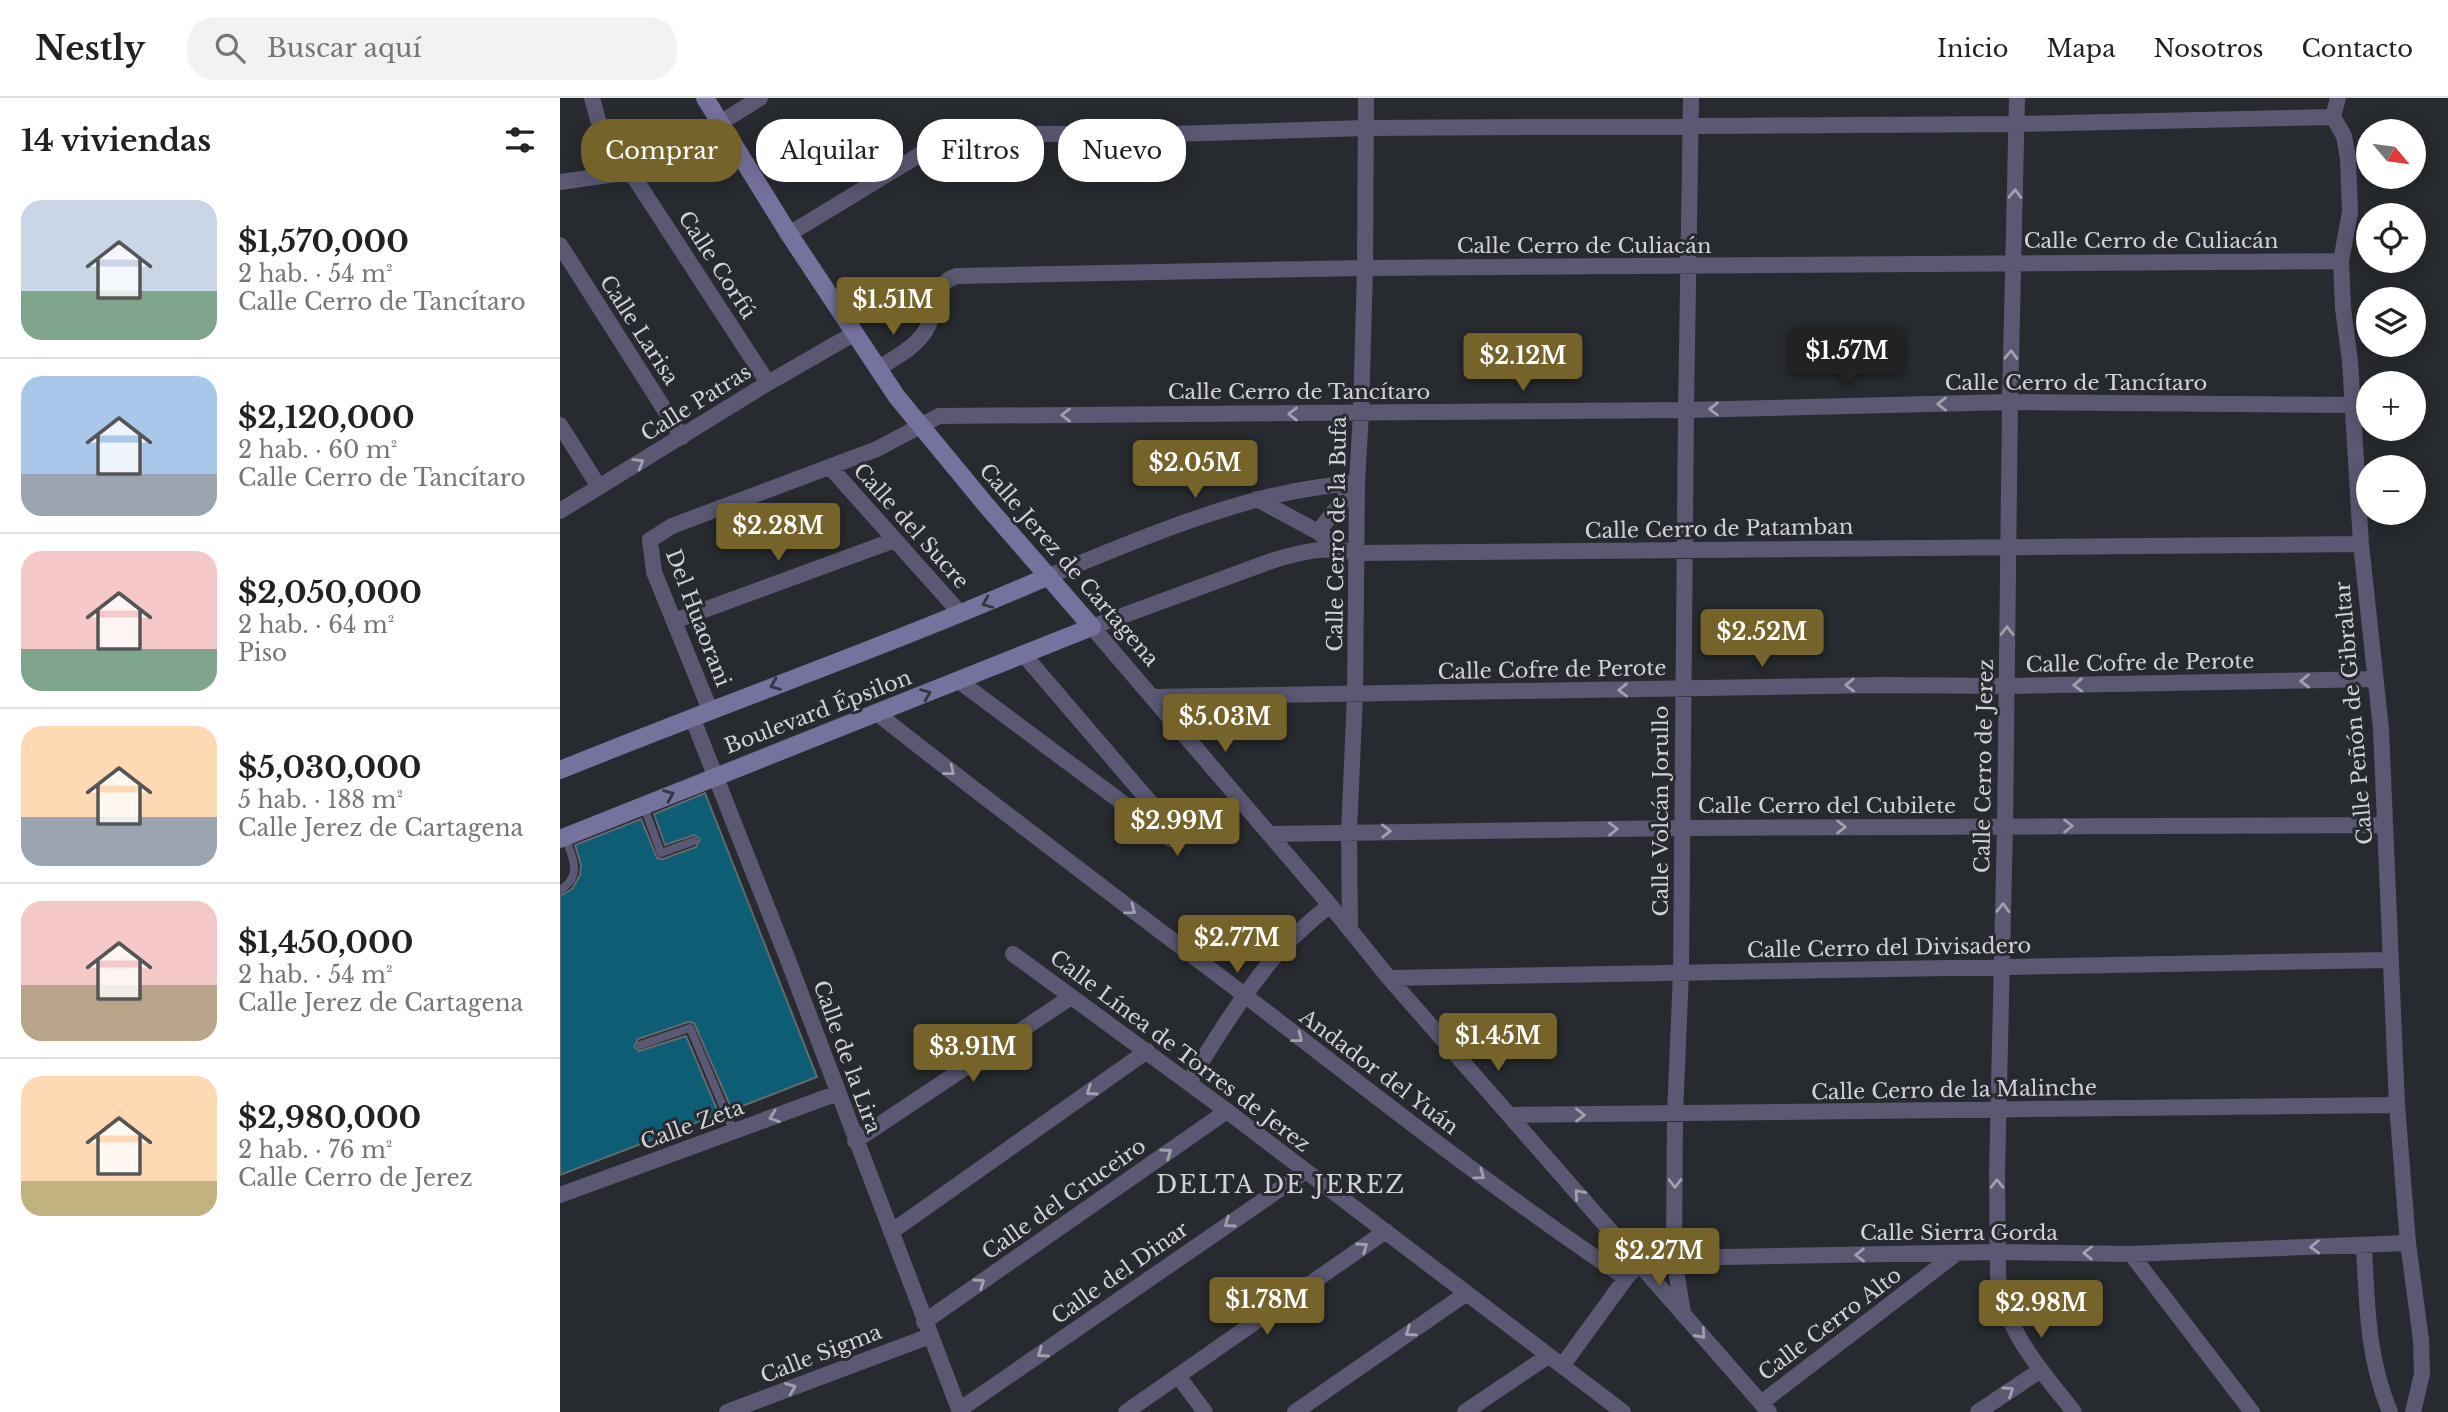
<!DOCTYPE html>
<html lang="es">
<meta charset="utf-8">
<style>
:root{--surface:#fff;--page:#f2f2f2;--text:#222;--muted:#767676;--line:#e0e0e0;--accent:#75632a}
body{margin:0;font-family:"Libre Baskerville",serif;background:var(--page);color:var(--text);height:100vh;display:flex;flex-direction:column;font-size:26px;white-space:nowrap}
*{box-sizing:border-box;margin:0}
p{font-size:23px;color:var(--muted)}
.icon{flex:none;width:38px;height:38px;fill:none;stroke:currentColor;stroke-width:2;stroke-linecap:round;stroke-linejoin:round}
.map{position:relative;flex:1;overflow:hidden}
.panel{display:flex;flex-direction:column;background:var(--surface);width:560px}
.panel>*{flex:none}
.banner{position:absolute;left:21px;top:21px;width:665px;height:63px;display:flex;gap:14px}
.needle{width:46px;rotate:119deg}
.tools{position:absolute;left:1796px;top:21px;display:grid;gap:14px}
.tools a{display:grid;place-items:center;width:70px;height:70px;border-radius:50%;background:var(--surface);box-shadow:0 4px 18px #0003;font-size:35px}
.price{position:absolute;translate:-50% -60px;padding:0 16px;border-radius:7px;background:var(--accent);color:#fff;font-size:23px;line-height:46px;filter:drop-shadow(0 2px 4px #0008)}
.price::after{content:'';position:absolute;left:50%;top:42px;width:21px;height:16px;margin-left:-10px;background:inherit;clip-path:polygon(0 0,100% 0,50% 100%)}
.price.active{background:#222;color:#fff}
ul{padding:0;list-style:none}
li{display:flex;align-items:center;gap:21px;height:175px;padding:0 21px}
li+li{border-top:2px solid var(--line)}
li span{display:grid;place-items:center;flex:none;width:196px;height:140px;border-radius:21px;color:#555}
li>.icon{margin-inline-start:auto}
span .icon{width:84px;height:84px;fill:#fffc;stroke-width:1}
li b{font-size:30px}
h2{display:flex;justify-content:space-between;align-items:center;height:84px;padding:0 21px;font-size:30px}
.tag{padding:0 24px;border-radius:28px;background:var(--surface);box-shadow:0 4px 18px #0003;font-size:24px;line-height:63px}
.tag.active{background:var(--accent);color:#fff}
header{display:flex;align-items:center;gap:42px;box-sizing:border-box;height:98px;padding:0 35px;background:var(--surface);border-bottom:2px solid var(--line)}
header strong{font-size:33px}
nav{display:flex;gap:38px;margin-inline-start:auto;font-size:24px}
.search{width:490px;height:63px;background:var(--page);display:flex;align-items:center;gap:18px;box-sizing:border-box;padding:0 24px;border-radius:28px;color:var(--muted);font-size:26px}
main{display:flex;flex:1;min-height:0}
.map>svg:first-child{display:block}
.building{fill:#0d5e75;stroke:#636a6d;stroke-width:2}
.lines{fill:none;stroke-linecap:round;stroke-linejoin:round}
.lane{stroke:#5b5874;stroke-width:8}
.street{stroke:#5b5874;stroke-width:16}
.secondary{stroke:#76729e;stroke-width:18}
.oneway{stroke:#a1a1ae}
.oneway2{stroke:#333540}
.labels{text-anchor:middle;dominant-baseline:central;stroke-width:6;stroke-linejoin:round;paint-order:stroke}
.street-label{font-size:21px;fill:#d0d2d5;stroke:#272a2f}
.quarter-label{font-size:24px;letter-spacing:2px;fill:#d0d2d5;stroke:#272a2f}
</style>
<header>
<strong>Nestly</strong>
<div class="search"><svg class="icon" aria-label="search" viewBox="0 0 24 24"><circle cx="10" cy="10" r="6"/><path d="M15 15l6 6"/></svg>Buscar aquí</div>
<nav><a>Inicio</a><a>Mapa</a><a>Nosotros</a><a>Contacto</a></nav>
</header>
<main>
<section class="panel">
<h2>14 viviendas<svg class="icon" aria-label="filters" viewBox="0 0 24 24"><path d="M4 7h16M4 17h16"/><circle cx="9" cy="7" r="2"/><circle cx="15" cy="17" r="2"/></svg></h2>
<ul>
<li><span style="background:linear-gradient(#c9d6e8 65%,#7fa58c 0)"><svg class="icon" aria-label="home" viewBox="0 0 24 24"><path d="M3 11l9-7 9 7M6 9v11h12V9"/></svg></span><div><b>$1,570,000</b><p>2 hab. · 54 m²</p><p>Calle Cerro de Tancítaro</p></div></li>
<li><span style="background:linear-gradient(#a9c7e8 70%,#9aa5b1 0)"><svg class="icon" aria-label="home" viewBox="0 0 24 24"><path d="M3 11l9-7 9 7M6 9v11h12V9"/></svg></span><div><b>$2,120,000</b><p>2 hab. · 60 m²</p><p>Calle Cerro de Tancítaro</p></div></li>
<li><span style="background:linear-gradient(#f6c9c9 70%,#7fa58c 0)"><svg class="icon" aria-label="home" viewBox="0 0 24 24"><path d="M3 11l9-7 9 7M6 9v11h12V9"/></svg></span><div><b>$2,050,000</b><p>2 hab. · 64 m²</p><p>Piso</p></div></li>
<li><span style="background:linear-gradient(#ffd9b3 65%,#9aa5b1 0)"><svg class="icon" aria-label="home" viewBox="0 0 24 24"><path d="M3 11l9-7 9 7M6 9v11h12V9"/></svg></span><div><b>$5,030,000</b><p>5 hab. · 188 m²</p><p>Calle Jerez de Cartagena</p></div></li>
<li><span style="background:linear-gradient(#f6c9c9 60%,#b9a48a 0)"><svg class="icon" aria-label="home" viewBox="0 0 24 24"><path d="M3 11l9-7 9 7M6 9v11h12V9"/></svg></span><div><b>$1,450,000</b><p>2 hab. · 54 m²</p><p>Calle Jerez de Cartagena</p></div></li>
<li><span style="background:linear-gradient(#ffd9b3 75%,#c2b280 0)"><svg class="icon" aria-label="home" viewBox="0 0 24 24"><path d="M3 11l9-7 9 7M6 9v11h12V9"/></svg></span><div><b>$2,980,000</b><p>2 hab. · 76 m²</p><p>Calle Cerro de Jerez</p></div></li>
</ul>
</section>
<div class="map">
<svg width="1888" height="1314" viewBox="0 0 1888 1314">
<rect width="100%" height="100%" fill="#272a2f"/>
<path class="building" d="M145,695L257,979L172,1012L134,925L128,924L78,941L74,948L79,953L126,938L159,1016L0,1077V798L12,791L20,777L21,767L15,747L81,721L97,760L103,761L136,749L140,741L134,737L105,747L94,716Z"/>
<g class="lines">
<path class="lane" d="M84,709L101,755L134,743
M0,792C23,778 13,760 5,739
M80,947L130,930L174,1034"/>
<path class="street" d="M32,0L38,22
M1457,0L1450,304L1445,729L1437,1076L1438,1178C1444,1233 1481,1272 1514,1314
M1778,0L1773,19L1784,38L1788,60L1790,114L1781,163L1783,210L1790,263L1801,446L1821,631L1837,1007L1848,1145L1861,1242L1862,1276L1853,1314
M160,25L200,0
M70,73L208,285
M0,84L181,58
M229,136L369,51L392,41L414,35L579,37L805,30L1456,26L1773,19
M0,147L122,339
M317,271C335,260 359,248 368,228C378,209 372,185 397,178L805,170L1781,163
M0,327L39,389
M270,369L401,516
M697,401L758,434L778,450
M0,413L208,285L295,235
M758,434L797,384
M489,478C557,450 625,421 696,402C729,393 763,388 797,384
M114,523L335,442
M399,583L611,741H616L617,737L613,731L464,557
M592,599L1322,587L1447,588L1814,581
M150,612L94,474L90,442L112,428L317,351L379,318L1126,312L1450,304L1792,307
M318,616C438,711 561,803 683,896C810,993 934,1092 1066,1180
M132,619L228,862L400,1314
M709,736L1123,730L1825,727
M790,831L789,734L795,596L797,384L801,315L805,170L806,0
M453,856L667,1013L1063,1314
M829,880L1829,862
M629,984C654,943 680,901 711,863C728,842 749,824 770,807
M951,1017L1837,1007
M295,1043L511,899
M0,1097L278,995
M331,1134L587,953
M1804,1147C1807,1206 1807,1259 1830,1314
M1571,1156L1692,1314
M1123,1215L1114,1160L1115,1016L1121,874L1126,312L1131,0
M364,1224L667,1013
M1002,1268L1066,1180L1079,1166L1106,1160L1437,1154L1571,1156L1848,1145
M618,1278L645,1314
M1201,1305L1397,1155
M399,1312L746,1073
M167,1314L370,1238
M566,1314L826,1133
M735,1314L907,1195
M905,1314L988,1258
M1209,1314L829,880L770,807L532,529L711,463C740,454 767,447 797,455L1801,446
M1418,1314L1481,1272"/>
<path class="secondary" d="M0,672C163,606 328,548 489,478
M0,741L532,529L426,407L337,299L229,136L145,0"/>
</g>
<defs><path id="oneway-chevron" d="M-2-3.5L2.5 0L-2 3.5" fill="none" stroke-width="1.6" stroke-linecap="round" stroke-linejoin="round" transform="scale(1.75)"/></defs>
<g class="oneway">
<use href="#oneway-chevron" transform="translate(1455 96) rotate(-89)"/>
<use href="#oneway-chevron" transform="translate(1451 257) rotate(-88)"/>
<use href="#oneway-chevron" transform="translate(1382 306) rotate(179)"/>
<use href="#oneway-chevron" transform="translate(1154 311) rotate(179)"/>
<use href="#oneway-chevron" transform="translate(733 316) rotate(180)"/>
<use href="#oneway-chevron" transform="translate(506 317) rotate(180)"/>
<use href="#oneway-chevron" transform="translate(79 365) rotate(-31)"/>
<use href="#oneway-chevron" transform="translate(1447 533) rotate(-90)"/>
<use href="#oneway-chevron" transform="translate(1745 583) rotate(179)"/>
<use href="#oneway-chevron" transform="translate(1290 587) rotate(179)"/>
<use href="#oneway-chevron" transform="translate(1518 587) rotate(179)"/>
<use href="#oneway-chevron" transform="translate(1063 592) rotate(179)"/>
<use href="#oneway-chevron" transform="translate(390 673) rotate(38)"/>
<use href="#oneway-chevron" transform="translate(1508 728)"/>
<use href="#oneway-chevron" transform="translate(1281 729)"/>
<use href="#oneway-chevron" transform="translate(1053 731) rotate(-1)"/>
<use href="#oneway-chevron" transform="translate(826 733) rotate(-1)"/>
<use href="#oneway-chevron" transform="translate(1443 810) rotate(-88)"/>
<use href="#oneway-chevron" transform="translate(571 812) rotate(37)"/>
<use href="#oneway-chevron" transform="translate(738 940) rotate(38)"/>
<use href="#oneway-chevron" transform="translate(531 993) rotate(145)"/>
<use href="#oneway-chevron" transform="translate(1020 1017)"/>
<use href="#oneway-chevron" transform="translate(214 1019) rotate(160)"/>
<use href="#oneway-chevron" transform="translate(607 1055) rotate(-35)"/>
<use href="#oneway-chevron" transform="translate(920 1077) rotate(36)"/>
<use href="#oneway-chevron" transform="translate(1115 1085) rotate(90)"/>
<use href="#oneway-chevron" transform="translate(1437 1086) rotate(-90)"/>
<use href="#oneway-chevron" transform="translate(1019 1096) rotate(-131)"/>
<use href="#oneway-chevron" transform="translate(669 1125) rotate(145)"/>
<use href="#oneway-chevron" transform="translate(803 1149) rotate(-35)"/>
<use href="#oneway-chevron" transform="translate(1755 1149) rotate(178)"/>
<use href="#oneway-chevron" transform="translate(1528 1155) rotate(-179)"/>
<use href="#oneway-chevron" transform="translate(1300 1157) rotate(179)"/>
<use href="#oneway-chevron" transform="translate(420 1185) rotate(-35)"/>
<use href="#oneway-chevron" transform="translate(850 1234) rotate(145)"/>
<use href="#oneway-chevron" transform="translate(1141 1236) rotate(48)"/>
<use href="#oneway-chevron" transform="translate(482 1255) rotate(145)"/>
<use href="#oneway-chevron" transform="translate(231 1290) rotate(-21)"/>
<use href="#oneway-chevron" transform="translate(1449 1293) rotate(-34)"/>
</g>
<g class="oneway2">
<use href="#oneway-chevron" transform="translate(427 505) rotate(157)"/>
<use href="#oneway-chevron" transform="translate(215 587) rotate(159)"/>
<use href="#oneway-chevron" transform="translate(366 596) rotate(-22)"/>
<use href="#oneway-chevron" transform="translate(109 697) rotate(-22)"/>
</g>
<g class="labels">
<g class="street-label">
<text x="1591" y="143">Calle Cerro de Culiacán</text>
<text x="1024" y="148">Calle Cerro de Culiacán</text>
<text transform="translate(157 167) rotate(57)">Calle Corfú</text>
<text transform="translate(79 232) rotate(57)">Calle Larisa</text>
<text x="1516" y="285">Calle Cerro de Tancítaro</text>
<text x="739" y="294">Calle Cerro de Tancítaro</text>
<text transform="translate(136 305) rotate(-32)">Calle Patras</text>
<text transform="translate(351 428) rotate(48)">Calle del Sucre</text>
<text transform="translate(1159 431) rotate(-1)">Calle Cerro de Patamban</text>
<text transform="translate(777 436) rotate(-89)">Calle Cerro de la Bufa</text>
<text transform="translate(509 467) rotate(49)">Calle Jerez de Cartagena</text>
<text transform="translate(138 520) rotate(69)">Del Huaorani</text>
<text transform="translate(1580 565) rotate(-1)">Calle Cofre de Perote</text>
<text transform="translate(992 572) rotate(-1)">Calle Cofre de Perote</text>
<text transform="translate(258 614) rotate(-21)">Boulevard Épsilon</text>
<text transform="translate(1794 615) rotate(-95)">Calle Peñón de Gibraltar</text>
<text transform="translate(1424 668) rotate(-89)">Calle Cerro de Jerez</text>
<text x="1267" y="708">Calle Cerro del Cubilete</text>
<text transform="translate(1101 713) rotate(-90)">Calle Volcán Jorullo</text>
<text transform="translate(1329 850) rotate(-1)">Calle Cerro del Divisadero</text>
<text transform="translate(620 953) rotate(37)">Calle Línea de Torres de Jerez</text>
<text transform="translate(287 959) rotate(70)">Calle de la Lira</text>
<text transform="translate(819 974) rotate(37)">Andador del Yuán</text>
<text transform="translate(1394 992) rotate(-1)">Calle Cerro de la Malinche</text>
<text transform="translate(132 1027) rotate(-20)">Calle Zeta</text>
<text transform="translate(504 1101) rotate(-35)">Calle del Cruceiro</text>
<text x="1399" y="1135">Calle Sierra Gorda</text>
<text transform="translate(560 1175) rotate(-35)">Calle del Dinar</text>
<text transform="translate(1270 1226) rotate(-37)">Calle Cerro Alto</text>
<text transform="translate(261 1256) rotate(-21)">Calle Sigma</text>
</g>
<g class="quarter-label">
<text x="721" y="1086">DELTA DE JEREZ</text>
</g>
</g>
</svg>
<div class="tools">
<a><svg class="needle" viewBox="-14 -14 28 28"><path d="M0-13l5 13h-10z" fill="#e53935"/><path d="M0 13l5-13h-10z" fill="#767676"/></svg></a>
<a><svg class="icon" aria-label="locate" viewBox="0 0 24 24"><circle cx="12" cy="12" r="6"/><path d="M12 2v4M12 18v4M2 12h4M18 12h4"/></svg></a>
<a><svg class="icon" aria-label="layers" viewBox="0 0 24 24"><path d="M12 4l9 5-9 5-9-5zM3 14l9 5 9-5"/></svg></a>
<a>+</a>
<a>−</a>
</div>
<b class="price" style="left:333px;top:239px">$1.51M</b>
<b class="price active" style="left:1287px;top:290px">$1.57M</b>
<b class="price" style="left:963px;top:295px">$2.12M</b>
<b class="price" style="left:635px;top:402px">$2.05M</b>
<b class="price" style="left:218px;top:465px">$2.28M</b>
<b class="price" style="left:1202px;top:571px">$2.52M</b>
<b class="price" style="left:665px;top:656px">$5.03M</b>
<b class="price" style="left:617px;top:760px">$2.99M</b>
<b class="price" style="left:677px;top:877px">$2.77M</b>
<b class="price" style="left:938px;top:975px">$1.45M</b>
<b class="price" style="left:413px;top:986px">$3.91M</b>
<b class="price" style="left:1099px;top:1190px">$2.27M</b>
<b class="price" style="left:707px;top:1239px">$1.78M</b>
<b class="price" style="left:1481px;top:1242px">$2.98M</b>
<div class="banner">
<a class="tag active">Comprar</a>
<a class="tag">Alquilar</a>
<a class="tag">Filtros</a>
<a class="tag">Nuevo</a>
</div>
</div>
</main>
